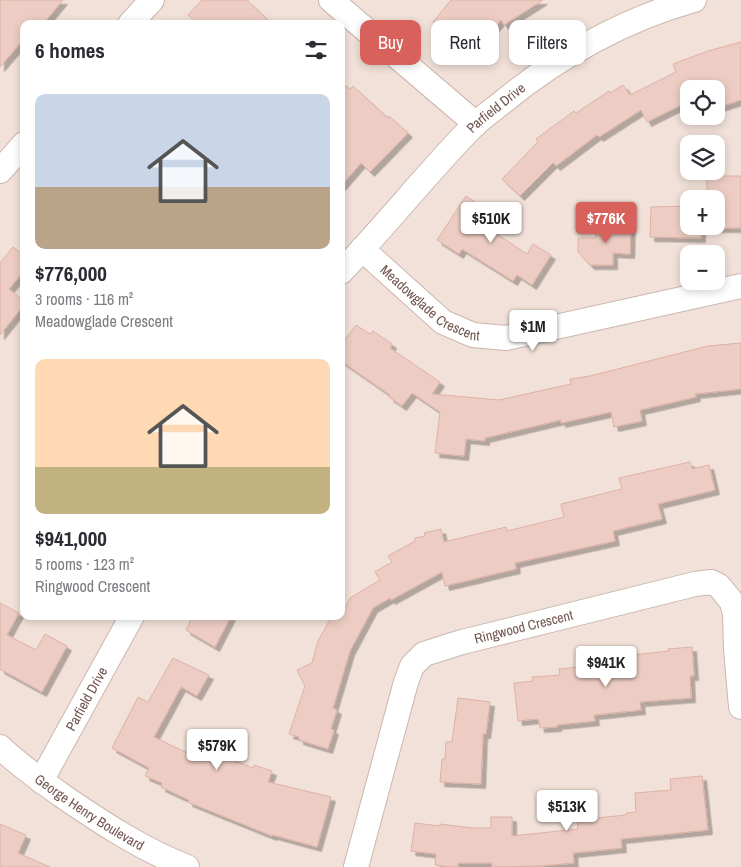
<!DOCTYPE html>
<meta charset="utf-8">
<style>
:root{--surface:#fff;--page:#f2f2f3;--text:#2b2b33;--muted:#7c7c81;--accent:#d8615b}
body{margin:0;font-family:"Archivo Narrow",sans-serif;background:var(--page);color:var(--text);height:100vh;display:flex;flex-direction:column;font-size:19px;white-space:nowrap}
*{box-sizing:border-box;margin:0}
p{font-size:16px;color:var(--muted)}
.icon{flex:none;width:28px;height:28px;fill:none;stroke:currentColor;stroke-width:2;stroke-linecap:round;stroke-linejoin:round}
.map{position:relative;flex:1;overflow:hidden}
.side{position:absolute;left:20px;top:20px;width:325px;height:600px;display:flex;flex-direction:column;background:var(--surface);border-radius:10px;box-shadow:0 2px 8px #0003}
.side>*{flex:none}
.hud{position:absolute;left:360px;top:20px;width:305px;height:45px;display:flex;gap:10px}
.controls{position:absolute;left:680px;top:80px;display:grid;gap:10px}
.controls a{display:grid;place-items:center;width:45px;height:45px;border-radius:10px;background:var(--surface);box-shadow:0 2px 8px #0003;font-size:25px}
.price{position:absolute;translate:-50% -42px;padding:0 11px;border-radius:5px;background:#fff;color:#222;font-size:16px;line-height:32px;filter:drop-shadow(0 1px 2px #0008)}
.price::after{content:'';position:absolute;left:50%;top:30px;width:15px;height:11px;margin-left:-8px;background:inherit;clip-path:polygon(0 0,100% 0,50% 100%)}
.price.selected{background:var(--accent);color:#fff}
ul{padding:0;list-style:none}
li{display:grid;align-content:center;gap:10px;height:265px;padding:0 15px}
li span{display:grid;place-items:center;height:155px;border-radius:10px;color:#555}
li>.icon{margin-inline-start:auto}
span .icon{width:90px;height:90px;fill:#fffc;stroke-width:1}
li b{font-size:21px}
h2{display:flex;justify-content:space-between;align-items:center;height:60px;padding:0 15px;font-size:21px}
.tag{padding:0 18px;border-radius:10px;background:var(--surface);box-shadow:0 2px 8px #0003;font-size:18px;line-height:45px}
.tag.selected{background:var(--accent);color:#fff}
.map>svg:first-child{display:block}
.residential{fill:#f1e1d8;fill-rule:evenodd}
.building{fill:#edcdc3;stroke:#deb1a5;filter:url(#shadow)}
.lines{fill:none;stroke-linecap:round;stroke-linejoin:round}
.street-casing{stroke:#ccb7b0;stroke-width:26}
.street{stroke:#fff;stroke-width:24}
.labels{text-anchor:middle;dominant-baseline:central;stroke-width:4.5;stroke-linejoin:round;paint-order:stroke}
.street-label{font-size:14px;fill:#72554f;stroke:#fdf5ef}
</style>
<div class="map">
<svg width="741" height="867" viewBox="0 0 741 867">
<defs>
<filter id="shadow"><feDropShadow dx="4.5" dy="4.5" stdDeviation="0" flood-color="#0004"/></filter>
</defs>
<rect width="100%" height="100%" fill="#faf1e9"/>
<path class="residential" d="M0,0H741V867H0ZM24,24H341V616H24ZM689,89H716V116H689ZM689,144H716V171H689ZM689,199H716V226H689ZM689,254H716V281H689Z"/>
<path class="building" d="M0,0H63L43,24H24V39L0,67Z
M202,0H247L272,24H197L188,15Z
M451,0H543L504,25L501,20L472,54L433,22Z
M741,42V100L716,108V89H689V106L687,102L647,122L641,110L599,137L597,135L556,166L553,163L520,196L502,179L538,142L536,139L574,111L576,113L609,91L610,93L623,85L630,95L676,72L673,64L708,51Z
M341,82L350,89L353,86L388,118L389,116L408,133L370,172L361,163L341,186Z
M707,176H741V228H701V238L650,237L651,207L689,206V226H716V199H707Z
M466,196L494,215L486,227L527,254L533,244L551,255L532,285L517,275L513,281L462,249L459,254L437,240Z
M596,224L631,225L630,254L613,253V265H590L578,252V238H596Z
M13,247L24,255V271L9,289L24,301V305L0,335V263Z
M356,325L370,334L373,331L392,344L390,348L440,382L432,394L499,400L571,384L570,379L590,376L708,346L741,343V389L695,394L696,397L640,410L642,421L614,427L611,412L561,423V420L485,438V441L466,439L464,456L435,453L440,412L412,393L402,406L389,397L390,395L341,361V345Z
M690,462L692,469L709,465L715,490L658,504L662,519L613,531L615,541L515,563L516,569L445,586L442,572L391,600L390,598L373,608L350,651L333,708L337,710L331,729L334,730L328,749L299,740V737L289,734L305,686L297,670L312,663L318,641L332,616H341L350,598L380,580L375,572L392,562L388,556L415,541V538L425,536L424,533L441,529L444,542L506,527L507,531L564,517L561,504L622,489L619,478Z
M0,603L19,613L7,635L36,650L45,634L67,646L42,692L0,669Z
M193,616H231L215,647L186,630Z
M692,647L694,676H690L691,698L640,702L641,710L594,715L595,721L557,725V727L540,728L539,720L536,719L518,721L514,683L533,681L532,677L560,675L559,669L606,664L605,658L669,651L668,649Z
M173,658L209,675L197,696L181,687L154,737L204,761L209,751L253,768L254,765L272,771L268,782L331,797L317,847L273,835L272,836L188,802L189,800L161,787L162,783L145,776L149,768L112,748L138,697L148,702Z
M458,698L490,702L486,734H483L481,784L440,782L442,759H445L446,742H452Z
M702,776L708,830L621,839L622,848L573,853L574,863L539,866L492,867V863H458V867H452L435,865L436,854L411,851L415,823L440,826V824L472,828H491V817H512V836L578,829L577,820L626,815V813L636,812L635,793L671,790L670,779Z
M0,824L26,835L18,853L50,867H0Z"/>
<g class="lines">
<g class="street-casing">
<g id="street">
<path d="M331,0L476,124"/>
<path d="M130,24L152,0"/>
<path d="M0,171L24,144"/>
<path id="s1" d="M362,249L443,322L473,335L506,338L741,286"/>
<path id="s2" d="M341,272C387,224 428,172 474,125C483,117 494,109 504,101C559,56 625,19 694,0"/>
<path id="s3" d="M0,747C20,766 44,783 67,799C105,825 144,850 187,867"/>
<path id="s4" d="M41,781L132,616"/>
<path id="s5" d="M356,867L406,682L412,666L424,654L462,642L695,584L711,582L719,586L732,602L735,614L736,649L741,707"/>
</g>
</g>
<use href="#street" class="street"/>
</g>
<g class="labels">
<g class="street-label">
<text stroke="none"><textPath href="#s2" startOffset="226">Parfield Drive</textPath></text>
<text stroke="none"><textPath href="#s1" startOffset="88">Meadowglade Crescent</textPath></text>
<text stroke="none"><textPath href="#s5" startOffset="329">Ringwood Crescent</textPath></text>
<text stroke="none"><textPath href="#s4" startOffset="94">Parfield Drive</textPath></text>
<text stroke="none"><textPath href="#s3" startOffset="111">George Henry Boulevard</textPath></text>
</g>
</g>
</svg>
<div class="controls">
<a><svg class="icon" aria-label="locate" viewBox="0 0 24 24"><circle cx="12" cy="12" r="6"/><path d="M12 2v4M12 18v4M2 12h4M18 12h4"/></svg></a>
<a><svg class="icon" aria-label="layers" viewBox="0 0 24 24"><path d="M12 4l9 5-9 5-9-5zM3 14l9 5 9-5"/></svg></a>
<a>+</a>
<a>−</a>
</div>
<b class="price" style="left:491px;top:244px">$510K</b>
<b class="price selected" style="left:606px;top:244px">$776K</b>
<b class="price" style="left:533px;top:352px">$1M</b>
<b class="price" style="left:606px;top:688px">$941K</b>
<b class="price" style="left:217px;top:771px">$579K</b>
<b class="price" style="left:567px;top:832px">$513K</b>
<div class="hud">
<a class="tag selected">Buy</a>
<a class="tag">Rent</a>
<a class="tag">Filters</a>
</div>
<section class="side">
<h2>6 homes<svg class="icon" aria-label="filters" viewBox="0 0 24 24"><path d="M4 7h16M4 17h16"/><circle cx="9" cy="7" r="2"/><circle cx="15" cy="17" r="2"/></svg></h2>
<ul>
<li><span style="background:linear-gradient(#c9d6e8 60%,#b9a48a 0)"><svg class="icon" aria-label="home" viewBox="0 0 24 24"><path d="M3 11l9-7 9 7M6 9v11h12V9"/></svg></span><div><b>$776,000</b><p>3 rooms · 116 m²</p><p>Meadowglade Crescent</p></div></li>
<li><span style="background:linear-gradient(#ffd9b3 70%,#c2b280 0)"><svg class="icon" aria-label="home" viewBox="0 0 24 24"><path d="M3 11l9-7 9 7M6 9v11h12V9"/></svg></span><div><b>$941,000</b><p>5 rooms · 123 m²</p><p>Ringwood Crescent</p></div></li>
</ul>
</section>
</div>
